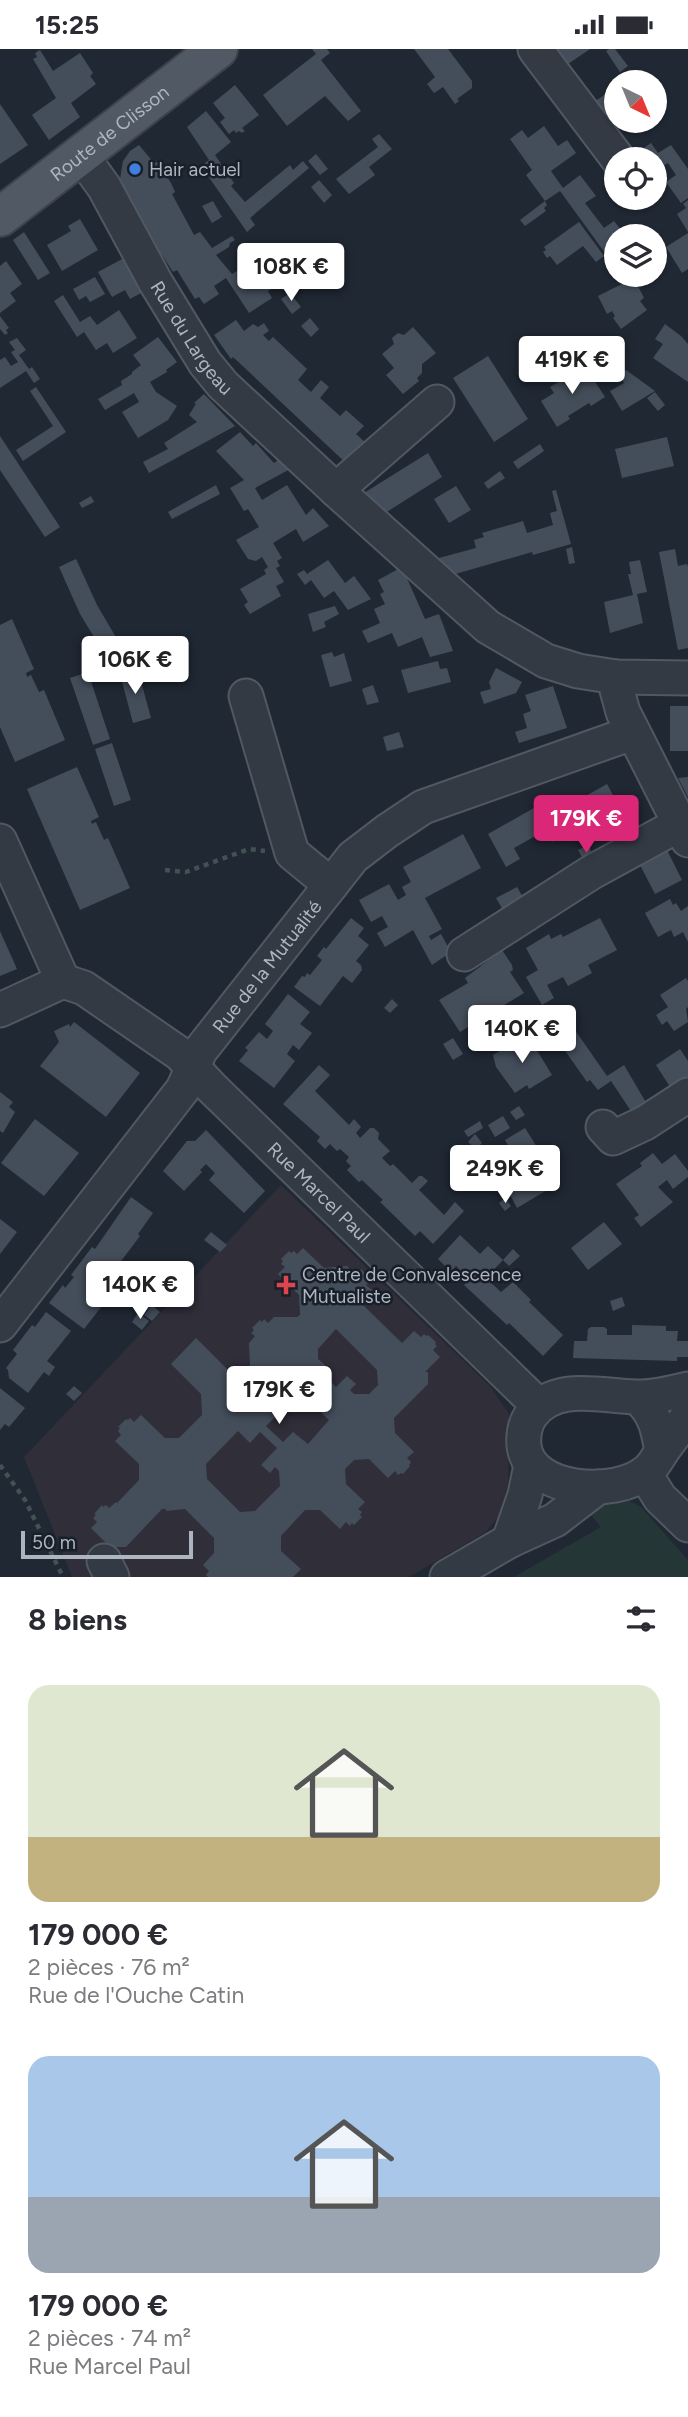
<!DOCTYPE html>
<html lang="fr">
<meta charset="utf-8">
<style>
:root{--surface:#fff;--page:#f2f2f3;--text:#2b2b33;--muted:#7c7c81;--accent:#db2777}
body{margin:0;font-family:Figtree,sans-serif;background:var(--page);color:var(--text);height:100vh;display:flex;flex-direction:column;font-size:26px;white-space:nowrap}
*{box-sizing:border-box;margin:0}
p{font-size:23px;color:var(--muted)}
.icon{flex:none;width:38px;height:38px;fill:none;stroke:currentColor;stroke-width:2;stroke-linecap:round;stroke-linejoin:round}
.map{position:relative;height:1528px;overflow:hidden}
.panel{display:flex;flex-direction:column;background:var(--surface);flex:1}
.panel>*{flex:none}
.needle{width:46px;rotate:137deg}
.controls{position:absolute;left:604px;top:21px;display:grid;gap:14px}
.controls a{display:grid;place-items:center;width:63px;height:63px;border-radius:50%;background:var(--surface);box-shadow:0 2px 5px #0004;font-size:35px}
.scale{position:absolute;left:21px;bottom:18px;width:172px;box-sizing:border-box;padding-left:7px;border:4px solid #adb5c1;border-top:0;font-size:19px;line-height:24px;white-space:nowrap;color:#adb5c1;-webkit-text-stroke:5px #191f28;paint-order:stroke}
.price{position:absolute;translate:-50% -60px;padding:0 16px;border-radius:7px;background:#fff;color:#222;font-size:23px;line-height:46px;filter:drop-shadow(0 2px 4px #0008)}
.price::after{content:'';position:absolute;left:50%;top:42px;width:21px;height:16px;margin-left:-10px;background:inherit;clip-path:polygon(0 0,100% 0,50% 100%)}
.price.current{background:var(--accent);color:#fff}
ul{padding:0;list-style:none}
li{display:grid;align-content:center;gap:14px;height:371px;padding:0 28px}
li span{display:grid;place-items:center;height:217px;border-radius:21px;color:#555}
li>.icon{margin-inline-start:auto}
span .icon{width:126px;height:126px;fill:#fffc;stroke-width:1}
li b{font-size:30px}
h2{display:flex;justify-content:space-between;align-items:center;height:84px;padding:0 28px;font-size:30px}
.status{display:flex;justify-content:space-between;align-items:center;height:49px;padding:0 35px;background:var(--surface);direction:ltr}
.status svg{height:19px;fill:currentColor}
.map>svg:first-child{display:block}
.medical{fill:#2f2e39}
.green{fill:#253636}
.building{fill:#444e5b;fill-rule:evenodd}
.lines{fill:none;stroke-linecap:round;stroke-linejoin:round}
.minor-casing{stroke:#515862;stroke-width:37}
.major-casing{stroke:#3d434d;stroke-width:42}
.path{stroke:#425154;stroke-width:4.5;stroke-dasharray:5 5;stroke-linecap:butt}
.minor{stroke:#333a44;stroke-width:33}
.major{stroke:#515964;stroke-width:38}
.shop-dot{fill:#3f7fe0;stroke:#191f28;stroke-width:2.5}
.health-dot{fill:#e0444e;stroke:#191f28;stroke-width:2.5}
.labels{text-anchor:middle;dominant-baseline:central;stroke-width:5;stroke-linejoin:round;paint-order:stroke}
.street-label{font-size:19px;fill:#adb5c1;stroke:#191f28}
.poi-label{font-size:19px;fill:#adb5c1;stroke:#191f28;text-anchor:start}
</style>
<div class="status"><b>15:25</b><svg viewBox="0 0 49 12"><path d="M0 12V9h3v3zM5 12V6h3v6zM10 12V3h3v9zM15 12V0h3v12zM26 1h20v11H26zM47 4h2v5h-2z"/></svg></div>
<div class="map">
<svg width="688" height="1528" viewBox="0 0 688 1528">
<rect width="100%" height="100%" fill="#202833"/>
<path class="medical" d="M281,1136L490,1337L509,1365L508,1456L486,1483L409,1528H72L24,1408Z"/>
<path class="green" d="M622,1448L641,1458L688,1511V1528H514L601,1478L585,1459Z"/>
<path class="building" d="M312,0H327L330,4L321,11L361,62L348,72L325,47L287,77L263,46L316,5Z
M414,0H448L472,32V39L457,50L459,52L455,55L443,38L434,44L427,35L435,28Z
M557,0H590L568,15Z
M609,0H615L628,17L620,23L606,2Z
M40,1L53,22L80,4L93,24L90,27L96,35L71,54L80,68L49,91L32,66L56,49L33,10L37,8L35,4Z
M235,36L259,66L242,79L245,82L242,84L239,82L236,84L234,81L229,85L220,73L225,69L213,54Z
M616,38V69L609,74L594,53Z
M0,55L28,96L0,115Z
M206,62L231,93L215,106L234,134L231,137L245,153L290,116L293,121L303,112L309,119L250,169L255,176L247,183L201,117L209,111L187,78Z
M544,77L558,97L567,91L576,104L551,122L563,139L580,126L596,147L585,154L604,179L614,172L626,187H616V202L608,208L560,142L545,152L526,126L532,121L510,90L522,81L528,89Z
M379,85L392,100L369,118L375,126L349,145L336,130L378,98L372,90Z
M651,94L658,104L671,96L688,120V149L681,154L666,133L676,126L668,114L654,123V110H628Z
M139,96L154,114L158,113L171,134L175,143L172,145L194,186L200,183L212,199L232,187L235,191L230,194L229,198L216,206L232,225L255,211L276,237L268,242L272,249L249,264L226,229L214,237L219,245L204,255L199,248L195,250L177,221L173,223L162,206L159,208L120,130L123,112L130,102Z
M316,105L328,120L320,126L308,112Z
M319,131L332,146L324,154L311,138Z
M688,151V183L677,165L686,159L683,155Z
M213,152L222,168L212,174L202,157Z
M545,152L547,156L544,159L546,162L525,177L520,171Z
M80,170L98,201L62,222L47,196L71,182L68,177Z
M579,173L604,207L596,213L583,197L557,216L550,207L547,209L543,203L546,201L544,198Z
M24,183L50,224L38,231L13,191Z
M688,184V220L682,224L666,198Z
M126,208L145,242L130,250L125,241L112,248L98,223Z
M6,212L22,235L10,244L16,252L0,264V217Z
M95,228L105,245L90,253L86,247L79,251L73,240Z
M634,229L644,249L640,252L647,261L621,280L613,269L615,267L612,262L607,265L598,247Z
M290,244L301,258L292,265L281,250Z
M63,246L80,273L90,267L97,276L119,261L137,289L113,304L107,294L96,301L84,283L77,288L54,252Z
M0,267L9,279L6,281L8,284L5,286L0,280Z
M310,269L319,280L311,288L301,277Z
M236,271L244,282L253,275L258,278L264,274L269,282L263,286L269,292L273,288L307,320L298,331L311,343L321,331L329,338L320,349L340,367L346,361L364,377L356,385L369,397L347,415L233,308L231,310L214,286Z
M665,275L681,287L688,295V333L653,309L663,295L655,290Z
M413,278L436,304L422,315V324L417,329L419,332L403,345L386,326L394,319L382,305L394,295L392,289L398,284L404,286Z
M158,288L177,313L166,321L167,323L150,333L156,343L177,357L168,371L138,389L122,363L139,353L134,344L105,361L98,350L122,336L121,332L132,325V323L141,316L133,306Z
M17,289L26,301L19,306L29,320L32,318L40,330L34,334L26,322L0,339V311L5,308L11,317L18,313L11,303L15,301L9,293Z
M488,307L528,370L494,393L453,329Z
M585,317L605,348L591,357L589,354L568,367L570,370L557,378L541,352L554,344L550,338Z
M626,321L655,342L622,362L610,342L624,334L619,326Z
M36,338L66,383L23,412L16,401L53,377L30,342Z
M655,343L665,356L658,362L647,349Z
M204,345L235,377L149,424L143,413L168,400L164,394L197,373L189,366L196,355L194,354Z
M240,383L253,397L256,394L274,414L283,408L294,418L255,439L262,451L287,436L306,466L313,459L329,477L303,493L296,480L273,494L282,509L277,512L280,517L276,519L284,533L276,537L281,547L250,565L244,556L248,553L240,540L266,525L264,521L268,518L262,508L256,512L248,510L236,491L259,478L248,460L244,462L230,439L244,431L216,402Z
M0,387L60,478L45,488L0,421Z
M667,388L674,417L622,429L615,400Z
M540,395L544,402L518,420L513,413Z
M428,404L442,428L385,464L364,444Z
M500,422L505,429L488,440L484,434Z
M216,436L220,445L172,470L168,463Z
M456,437L471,461L449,474L434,450Z
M556,441L571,495L533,506L532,503L452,526L435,510L476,499L474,491L484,488L482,484L523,472L527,484L553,476L550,464L557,462L552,442Z
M91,447L94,453L82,459L79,454Z
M572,498L575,514L569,515L566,500Z
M675,500L678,517L687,515L688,518V599L678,601L659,503Z
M76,510L97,556L127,607L111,616L80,565L59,518Z
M328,511L345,534L354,527L371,550L348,561L334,542L324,549L311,531L305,536L297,525L304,521L307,525Z
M640,511L647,543L637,545L643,574L610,584L604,553L633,546L628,525H631L629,513Z
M402,518L425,570L439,565L453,602L430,608L422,588L398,598L392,584L368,594L362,582L380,574L374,560L385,555L380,545L384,543L378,531Z
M335,557L339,565L324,573L326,578L313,583L308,565Z
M12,570L34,620L26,624L27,628L31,626L39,643L44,641L65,691L15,713L0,678V576Z
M332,603L334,608L344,604L352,632L330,638L321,606Z
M438,612L440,620L447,619L451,633L408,644L401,621Z
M496,619L522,633L516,644L484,655L480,643L491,640L489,633Z
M138,621L151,669L133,674L120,625Z
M88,623L110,690L93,696L70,629Z
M373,636L379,653L367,656L362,640Z
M553,637L567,679L519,694L515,683L527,679L523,665L531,662L525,646Z
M670,657H688V702H670Z
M399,683L404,698L387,702L383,688Z
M112,694L131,751L114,757L95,700Z
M77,718L99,768L91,772L92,775L96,773L104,791L108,789L130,839L80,861L27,740Z
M688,728V748L678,729Z
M607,735L628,774L615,782L612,777L596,786L591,776L580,782L569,761L579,755L577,752Z
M548,751L566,785L552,793L546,781L514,799L520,810L506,818L488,785Z
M463,785L481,819L425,849L442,880L429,887L431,891L441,885L451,903L432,916L413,881L385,898L377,884L388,878L382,867L371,873L359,851L389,835L398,851L406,846L402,838L411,833L403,818Z
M588,796L593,806L588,819L578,801Z
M667,801L682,831L655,845L639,814Z
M517,838L527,855L507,868L496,849Z
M670,850L673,856L676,854L681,862L688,857V893L683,883L674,888L671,881L658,888L645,864Z
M351,869L364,879L358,887L369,896L356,912L361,916L362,921L352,934L343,927L320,957L294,938L302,927L305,928L307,924L310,926L322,911L317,907L324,898L326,900Z
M600,869L617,901L588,916L592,924L568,937L563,928L547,936L554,949L542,956L526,928L538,921L526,899L549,885L551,890L561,885L563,888Z
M0,882L17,920L0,927Z
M502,901L512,916L513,921L510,923L524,944L460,983L439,951L468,934L465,929Z
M686,929L688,932V958L686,960L688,973L674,982L667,972L662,976L656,966L668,958L660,946Z
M288,945L310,963L300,975L312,984L299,1001L293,996L287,1005L295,1012L274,1039L239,1012L248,1001L245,999L259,983L267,990L273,982L265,975Z
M392,950L398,956L390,964L384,959Z
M561,961L607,1027L624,1016L651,1062L637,1071L611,1032L598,1041L590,1031L587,1033L561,996L567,993L550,969Z
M74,973L140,1024L106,1068L40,1017L59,993L54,982L69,975L70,978Z
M527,985L552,1026L529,1040L527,1036L515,1044L496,1018L493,1006Z
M453,989L463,1005L453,1011L443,995Z
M680,1000L688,1012V1030L672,1041L656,1016Z
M319,1016L330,1026L315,1042L349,1076L354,1070L361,1078L356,1084L360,1089L370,1079H374L379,1084L378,1090L390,1102L382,1109L390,1117L393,1115L412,1134L419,1127H422L428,1132L419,1141L444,1166L455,1153L464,1162L433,1195L420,1182L415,1187L380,1153L383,1151L362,1131L359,1133L347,1121L351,1117L346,1112L349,1108L340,1100L337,1102L330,1095L325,1100L317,1092L320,1088L283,1055Z
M0,1043L13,1053L9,1058L15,1063L3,1084L0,1082Z
M519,1057L525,1066L516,1071L510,1063Z
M503,1067L510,1079L495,1088L488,1076Z
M35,1070L79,1104L44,1147L1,1114Z
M480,1072L483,1079L468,1088L464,1082Z
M525,1079L540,1103L550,1097L558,1111L549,1116L559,1134L517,1159L507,1140L526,1129L505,1091Z
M206,1081L265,1142L244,1164L209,1131L215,1124L206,1115L200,1121L202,1123L184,1142L163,1122L187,1092H195Z
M475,1085L482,1094L476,1100L468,1093Z
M653,1104L662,1115L675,1105L688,1122V1128L673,1140L667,1131L658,1138L673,1153L641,1178L634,1169L639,1166L616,1135L642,1117L640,1114Z
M131,1148L153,1164L138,1185L140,1187L94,1248L102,1253V1257L84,1280L49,1254L63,1236L65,1239L74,1228L71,1226L92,1198L95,1200Z
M505,1149L511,1157L505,1162L499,1154Z
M0,1170L17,1183L0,1205Z
M604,1173L622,1195L588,1221L571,1199Z
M211,1183L227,1196L220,1203L204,1191Z
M460,1186L480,1205L488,1197L503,1211L486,1229L501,1243L513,1233L531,1251L529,1253L563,1286L543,1307L509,1274L507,1276L464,1236L469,1231L456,1217L451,1223L438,1210Z
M303,1199L324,1219L347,1217L353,1223L357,1220L360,1222L361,1220L369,1228L367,1230L370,1232L366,1236L373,1242L361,1254L402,1294L414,1282L421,1288L424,1285L426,1287L428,1286L436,1293L435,1295L437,1297L433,1301L440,1308L425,1323H428V1335L394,1369L395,1384L414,1403L407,1409L411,1413L409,1416L410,1417L403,1425L401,1424L398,1426L395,1422L388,1429L369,1410L354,1411L345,1420L346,1435L365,1453L358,1460L362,1463L360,1466L362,1468L354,1476L352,1474L350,1477L346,1473L340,1480L320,1461H305L281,1487V1502L301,1520L293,1528H208L206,1526L209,1522L203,1516L214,1504V1489L185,1460L166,1462V1460H162L126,1498H110L91,1479L97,1473L93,1469L96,1466L94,1465L102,1456L103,1458L106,1456L109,1459L116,1453L117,1454L139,1431V1415L115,1392L121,1386L118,1382L120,1379L118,1378L126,1370L128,1371L130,1369L134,1373L141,1366L165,1389H179L202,1366L201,1345L171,1315L196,1289L227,1320L247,1319L250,1316L249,1294L255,1287L251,1284L254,1281L252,1279L260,1271L262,1273L264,1270L268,1274L274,1268H297L300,1266L299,1246L278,1225L285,1218L281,1215L283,1212L281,1210L289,1202L291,1204L294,1202L297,1205ZM336,1280L377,1321L378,1336L369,1345H354L350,1341L356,1335L347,1327L336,1338L320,1322L325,1316L318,1310V1300ZM292,1336L299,1343L304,1338L309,1342L306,1345L313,1351L316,1349L321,1354L316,1359L329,1371L308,1395L293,1383L283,1393L266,1377L276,1367L264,1355L283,1337ZM238,1382L250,1394L260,1383L277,1399L261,1416L270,1424L275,1418L279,1422L280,1437L255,1462L240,1463L207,1430L206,1415Z
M513,1200L520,1207L509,1217L503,1211Z
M622,1248L625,1257L613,1262L610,1252Z
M152,1256L160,1263L152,1272L144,1266Z
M46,1263L71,1282L47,1312L55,1318L49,1327L44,1323L28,1344L9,1329L8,1321L6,1319L17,1305L13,1301L32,1276L35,1278Z
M138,1264L149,1272L142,1281L132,1273Z
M632,1276L666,1277V1282H678L677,1292H688V1308H677V1312L573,1309L574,1292H587L588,1280L591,1278H604L607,1280V1286H632Z
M74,1337L82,1344L74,1352L66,1345Z
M0,1339L25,1359L9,1378L5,1375L0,1381Z"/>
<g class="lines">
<g class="minor-casing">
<g id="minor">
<path d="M535,0L618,110"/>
<path id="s1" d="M81,106L104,138L156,234L205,314L223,336L336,441L488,578L546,612L578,622L616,628L688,629"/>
<path d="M336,441L437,353"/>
<path d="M616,628L617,641L623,663L688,791"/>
<path d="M246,647L292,804L331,836"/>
<path d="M0,792L63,932"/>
<path d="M464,905L592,823L680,775"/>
<path id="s2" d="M0,961L63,932L84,939L180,1005L212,1039L538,1356"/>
<path d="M603,1078L613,1089L645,1074L688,1046"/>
<path id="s3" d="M0,1276L183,1040L200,1002L353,808L387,782L423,758L632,684"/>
<path d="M637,1348C655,1363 658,1380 662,1402C657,1410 653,1418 646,1423C616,1448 530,1444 524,1397C523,1386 525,1375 531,1366C555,1333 600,1347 635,1348C651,1349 672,1344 688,1340"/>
<path d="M662,1402L688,1367"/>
<path d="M645,1425L660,1449L688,1476"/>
<path d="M509,1492L525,1446L531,1416"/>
<path d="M104,1512L112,1528"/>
<path d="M447,1528L509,1492L555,1471L598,1438"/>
</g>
</g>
<g class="major-casing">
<g id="major">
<path id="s4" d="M0,168L218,0"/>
</g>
</g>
<path class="path" d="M165,821L186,823L249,800L265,802
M0,1416L25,1451L63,1528"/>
<use href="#minor" class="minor"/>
<use href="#major" class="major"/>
</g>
<circle class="shop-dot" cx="135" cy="120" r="7"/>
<path class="health-dot" d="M282.5 1225.5h7v7h7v7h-7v7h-7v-7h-7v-7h7z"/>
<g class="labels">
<g class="street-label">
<text stroke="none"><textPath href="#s4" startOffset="138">Route de Clisson</textPath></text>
<text stroke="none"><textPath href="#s1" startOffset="214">Rue du Largeau</textPath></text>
<text stroke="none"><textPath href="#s3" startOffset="448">Rue de la Mutualité</textPath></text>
<text stroke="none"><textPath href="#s2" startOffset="404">Rue Marcel Paul</textPath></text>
</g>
<g class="poi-label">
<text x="149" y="120">Hair actuel</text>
<text x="302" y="1225">Centre de Convalescence<tspan x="302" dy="22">Mutualiste</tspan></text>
</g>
</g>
</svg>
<div class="controls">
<a><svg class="needle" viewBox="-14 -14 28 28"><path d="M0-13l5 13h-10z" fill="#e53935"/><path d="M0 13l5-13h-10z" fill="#7c7c81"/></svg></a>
<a><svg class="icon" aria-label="locate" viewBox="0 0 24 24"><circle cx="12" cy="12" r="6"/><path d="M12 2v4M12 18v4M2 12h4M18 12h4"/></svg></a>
<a><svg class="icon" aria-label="layers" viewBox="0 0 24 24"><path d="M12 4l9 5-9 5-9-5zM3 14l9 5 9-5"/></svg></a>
</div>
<div class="scale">50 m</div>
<b class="price" style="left:291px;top:254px">108K €</b>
<b class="price" style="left:572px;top:347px">419K €</b>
<b class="price" style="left:135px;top:647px">106K €</b>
<b class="price current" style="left:586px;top:806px">179K €</b>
<b class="price" style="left:522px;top:1016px">140K €</b>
<b class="price" style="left:505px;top:1156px">249K €</b>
<b class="price" style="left:140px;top:1272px">140K €</b>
<b class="price" style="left:279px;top:1377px">179K €</b>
</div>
<section class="panel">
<h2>8 biens<svg class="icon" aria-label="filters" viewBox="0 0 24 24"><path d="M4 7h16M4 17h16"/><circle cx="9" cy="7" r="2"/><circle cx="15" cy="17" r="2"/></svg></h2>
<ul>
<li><span style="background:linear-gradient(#dfe7d0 70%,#c2b280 0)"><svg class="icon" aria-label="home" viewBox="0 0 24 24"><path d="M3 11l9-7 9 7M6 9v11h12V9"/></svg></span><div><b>179 000 €</b><p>2 pièces · 76 m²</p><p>Rue de l'Ouche Catin</p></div></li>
<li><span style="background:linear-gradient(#a9c7e8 65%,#9aa5b1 0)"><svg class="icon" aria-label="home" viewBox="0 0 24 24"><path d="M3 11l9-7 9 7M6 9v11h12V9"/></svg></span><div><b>179 000 €</b><p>2 pièces · 74 m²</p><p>Rue Marcel Paul</p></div></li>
</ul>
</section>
